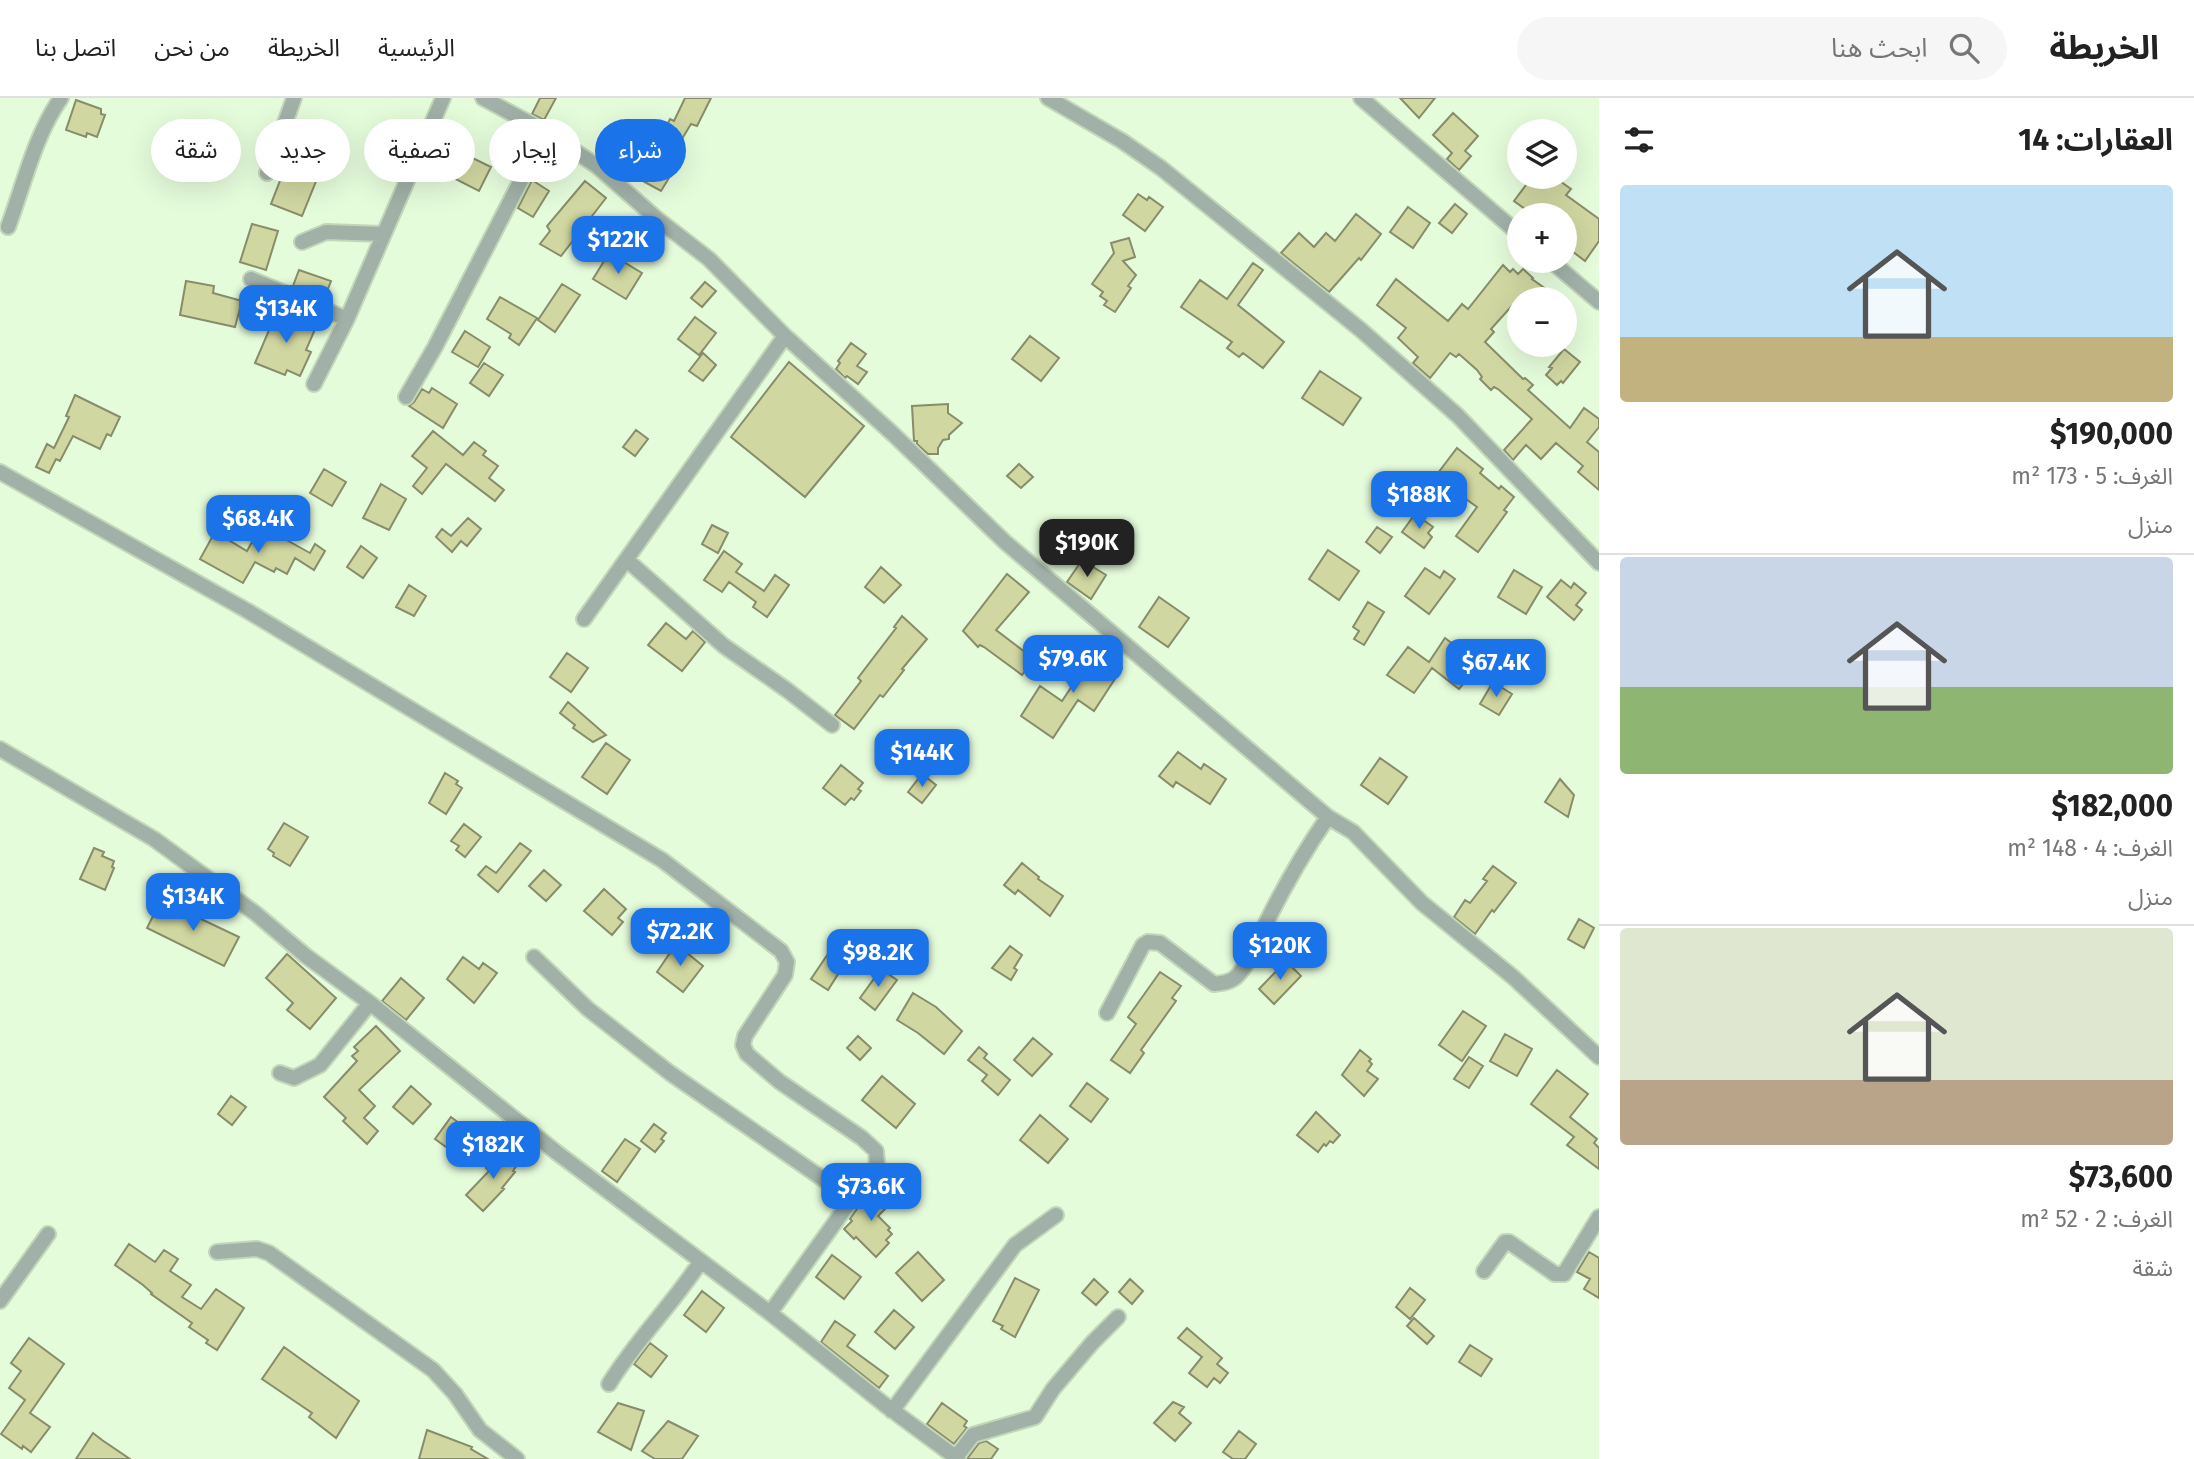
<!DOCTYPE html>
<html lang="ar">
<meta charset="utf-8">
<style>
:root{--surface:#fff;--page:#f6f6f6;--text:#222;--muted:#767676;--line:#e0e0e0;--accent:#1a73e8}
body{margin:0;font-family:"Fira Sans","Noto Sans Arabic",sans-serif;background:var(--page);color:var(--text);direction:rtl;height:100vh;display:flex;flex-direction:column;font-size:26px;white-space:nowrap}
*{box-sizing:border-box;margin:0}
p{font-size:23px;color:var(--muted)}
.icon{flex:none;width:38px;height:38px;fill:none;stroke:currentColor;stroke-width:2;stroke-linecap:round;stroke-linejoin:round}
.map{position:relative;flex:1;overflow:hidden;direction:ltr}
.sheet{display:flex;flex-direction:column;background:var(--surface);width:595px}
.sheet>*{flex:none}
.guide{position:absolute;left:21px;top:21px;width:665px;height:63px;direction:rtl;display:flex;gap:14px}
.tools{position:absolute;left:1507px;top:21px;display:grid;gap:14px}
.tools a{display:grid;place-items:center;width:70px;height:70px;border-radius:50%;background:var(--surface);box-shadow:0 7px 28px #0002;font-size:35px}
.price{position:absolute;translate:-50% -60px;padding:0 16px;border-radius:14px;background:var(--accent);color:#fff;font-size:23px;line-height:46px;filter:drop-shadow(0 2px 4px #0008)}
.price::after{content:'';position:absolute;left:50%;top:42px;width:21px;height:16px;margin-left:-10px;background:inherit;clip-path:polygon(0 0,100% 0,50% 100%)}
.price.on{background:#222;color:#fff}
ul{padding:0;list-style:none}
li{display:grid;align-content:center;gap:14px;height:371px;padding:0 21px}
li+li{border-top:2px solid var(--line)}
li span{display:grid;place-items:center;height:217px;border-radius:7px;color:#555}
li>.icon{margin-inline-start:auto}
span .icon{width:126px;height:126px;fill:#fffc;stroke-width:1}
li b{font-size:30px}
h2{display:flex;justify-content:space-between;align-items:center;height:84px;padding:0 21px;font-size:30px}
.chip{padding:0 24px;border-radius:32px;background:var(--surface);box-shadow:0 7px 28px #0002;font-size:24px;line-height:63px}
.chip.on{background:var(--accent);color:#fff}
header{display:flex;align-items:center;gap:42px;box-sizing:border-box;height:98px;padding:0 35px;background:var(--surface);border-bottom:2px solid var(--line)}
header strong{font-size:33px}
nav{display:flex;gap:38px;margin-inline-start:auto;font-size:24px}
.search{width:490px;height:63px;background:var(--page);display:flex;align-items:center;gap:18px;box-sizing:border-box;padding:0 24px;border-radius:38px;color:var(--muted);font-size:26px}
main{display:flex;flex:1;min-height:0}
.map>svg:first-child{display:block}
.building{fill:#d0d7a1;stroke:#878c6a;stroke-width:2}
.lines{fill:none;stroke-linecap:round;stroke-linejoin:round}
.street-casing{stroke:#c2d6b9;stroke-width:18}
.street{stroke:#a1b1a7;stroke-width:14}
</style>
<header>
<strong>الخريطة</strong>
<div class="search"><svg class="icon" aria-label="search" viewBox="0 0 24 24"><circle cx="10" cy="10" r="6"/><path d="M15 15l6 6"/></svg>ابحث هنا</div>
<nav><a>الرئيسية</a><a>الخريطة</a><a>من نحن</a><a>اتصل بنا</a></nav>
</header>
<main>
<section class="sheet">
<h2>العقارات: 14<svg class="icon" aria-label="filters" viewBox="0 0 24 24"><path d="M4 7h16M4 17h16"/><circle cx="9" cy="7" r="2"/><circle cx="15" cy="17" r="2"/></svg></h2>
<ul>
<li><span style="background:linear-gradient(#bfe0f5 70%,#c2b280 0)"><svg class="icon" aria-label="home" viewBox="0 0 24 24"><path d="M3 11l9-7 9 7M6 9v11h12V9"/></svg></span><div><b>$190,000</b><p>الغرف: 5 · 173 m²</p><p>منزل</p></div></li>
<li><span style="background:linear-gradient(#c9d6e8 60%,#8fb573 0)"><svg class="icon" aria-label="home" viewBox="0 0 24 24"><path d="M3 11l9-7 9 7M6 9v11h12V9"/></svg></span><div><b>$182,000</b><p>الغرف: 4 · 148 m²</p><p>منزل</p></div></li>
<li><span style="background:linear-gradient(#dfe7d0 70%,#b9a48a 0)"><svg class="icon" aria-label="home" viewBox="0 0 24 24"><path d="M3 11l9-7 9 7M6 9v11h12V9"/></svg></span><div><b>$73,600</b><p>الغرف: 2 · 52 m²</p><p>شقة</p></div></li>
</ul>
</section>
<div class="map">
<svg width="1599" height="1361" viewBox="0 0 1599 1361">
<rect width="100%" height="100%" fill="#e5fcdb"/>
<path class="building" d="M540,0H556L544,22L532,16Z
M685,0H711L697,28L691,26L682,41L665,31L670,21L674,23Z
M1400,0H1435L1419,20Z
M76,2L101,11V16L105,17L97,39L87,35L86,39L66,32Z
M1453,15L1478,38L1465,53L1471,58L1459,72L1447,61L1452,55L1433,37Z
M297,27L324,35L317,58L325,61L302,118L271,106L297,39L293,38Z
M448,48L491,69L479,93L436,71Z
M654,58L675,70L661,93L641,82Z
M1532,79H1554L1571,91L1566,97L1599,121V143L1585,163L1564,147V117H1533L1514,103Z
M532,82L549,93L533,119L518,110Z
M585,83L606,100L561,158L540,146L550,133L547,128Z
M1138,96L1147,102L1149,99L1163,109L1145,133L1123,117Z
M1455,106L1467,116L1452,135L1439,125Z
M1408,109L1430,125L1413,150L1390,134Z
M1356,116L1381,136L1361,162L1359,160L1329,194L1281,155L1299,135L1314,149L1326,135L1335,143Z
M252,126L278,133L266,172L240,164Z
M1129,140L1135,159L1123,163L1136,177L1128,188L1131,190L1115,214L1104,207L1107,203L1100,198L1103,194L1092,186L1114,155L1111,145Z
M609,155L642,175L626,201L593,181Z
M1253,165L1263,172L1238,207L1284,244L1263,270L1243,255L1239,259L1227,250L1232,244L1181,209L1200,182L1227,201Z
M1503,167L1510,174L1513,171L1518,176L1523,171L1533,180L1532,181L1560,201H1518L1491,231L1494,234L1485,244L1523,281L1525,280L1533,287L1528,292L1570,330L1584,310L1599,321V329L1587,344L1599,354V392L1578,374L1583,368L1556,345L1541,361L1526,347L1513,362L1504,352L1532,321L1498,291L1494,289L1491,292L1480,281L1482,279L1477,272L1459,256L1456,259L1450,255L1430,280L1413,265L1418,259L1398,240L1406,230L1377,207L1396,181L1448,223L1462,206L1468,211Z
M299,172L331,183L324,201L293,188Z
M186,183L214,188L213,195L242,203L235,229L180,217Z
M705,184L716,193L702,209L691,200Z
M562,186L580,197L555,234L538,222Z
M500,199L537,220L519,247L509,240L511,236L487,221Z
M278,211L316,229L306,252L311,254L300,278L287,272L285,277L255,265Z
M695,219L716,235L699,257L678,241Z
M465,233L490,249L478,269L452,254Z
M1030,238L1059,260L1041,283L1012,261Z
M851,245L866,256L857,268L867,274L858,286L847,278L845,280L836,271L840,265L838,263Z
M1564,251L1580,264L1563,285L1561,283L1557,287L1546,277L1552,270L1549,269Z
M703,255L716,267L703,283L689,273Z
M789,264L864,328L805,399L731,339Z
M484,265L503,277L489,298L470,285Z
M1320,273L1361,300L1343,327L1302,300Z
M432,290L457,306L443,330L409,308L414,304L422,291L429,295Z
M75,297L120,319L111,338L107,336L100,351L73,338L60,363L56,361L49,375L36,369L47,346L54,350L69,319L66,318Z
M948,306V315L962,325L949,337V341L943,342L938,350V356H928L917,346V343H914L912,308Z
M636,332L648,341L635,358L623,349Z
M433,333L463,357L474,344L486,353L483,357L498,368L489,380L504,392L495,403L446,366L422,396L413,388L427,370L412,358Z
M1457,350L1483,371L1480,375L1499,391L1501,388L1514,399L1504,412L1507,414L1478,454L1456,438L1477,409L1435,379Z
M1019,366L1033,379L1021,390L1007,378Z
M324,371L346,384L332,408L310,395Z
M381,386L406,401L389,432L363,420Z
M1415,416L1433,429L1428,435L1432,439L1424,450L1402,434Z
M468,420L481,431L467,448L461,443L452,454L436,439L442,431L451,438Z
M712,427L728,435L718,455L702,446Z
M1377,429L1392,439L1380,455L1366,444Z
M265,430L310,455L315,446L325,453L314,472L295,460L287,476L276,470L274,474L255,464L243,485L200,461L215,434L247,453L252,444L256,446Z
M361,448L377,460L363,480L347,469Z
M1328,452L1359,473L1339,502L1309,481Z
M724,453L742,466L736,474L764,493L775,477L789,487L767,519L753,509L756,504L729,484L722,494L704,482Z
M1082,462L1106,477L1091,501L1067,484Z
M881,469L901,487L884,505L865,489Z
M1425,470L1440,480L1444,473L1455,481L1429,516L1405,498Z
M1514,472L1542,489L1526,516L1498,499Z
M1007,476L1029,494L996,532L1034,561L1022,577L984,549L980,547L978,549L963,533Z
M1561,482L1571,490L1574,485L1586,495L1576,507L1582,512L1574,522L1547,499Z
M409,487L426,498L414,518L396,509Z
M1159,499L1189,520L1168,549L1139,529Z
M1368,504L1384,514L1364,547L1354,541L1359,533L1353,529Z
M902,518L927,541L902,571L904,572L883,599L880,597L854,631L835,617L861,583L858,580L896,530L894,529Z
M666,525L686,541L693,533L705,544L682,573L648,547Z
M1445,540L1479,566L1459,591L1432,570L1414,595L1387,577L1408,549L1429,564Z
M1096,552L1122,570L1094,613L1078,602L1053,640L1021,618L1040,588L1062,603Z
M567,555L588,570L571,594L550,579Z
M1493,584L1512,596L1499,617L1480,606Z
M568,604L606,637L593,644L573,630L575,627L560,615Z
M606,645L630,662L607,696L582,679Z
M1178,654L1201,671L1204,666L1226,681L1210,706L1176,684L1173,689L1159,678Z
M1380,660L1407,679L1388,706L1361,687Z
M841,667L863,685L858,691L861,693L854,702L851,700L845,707L823,690Z
M445,675L458,683L456,686L462,690L446,716L429,705Z
M922,676L936,687L922,705L908,694Z
M1560,681L1574,697L1568,719L1545,704Z
M284,725L308,739L290,768L273,758L274,755L268,751Z
M464,726L481,739L465,759L456,752L459,748L451,743Z
M520,745L531,753L498,794L478,777L486,768L496,775Z
M94,750L104,754L102,758L114,763L112,769L114,770L105,792L80,781Z
M1022,765L1039,779L1038,781L1063,798L1050,818L1018,792L1015,796L1004,787Z
M1493,768L1516,785L1494,814L1492,812L1475,836L1454,819L1465,802L1470,805L1487,783L1483,781Z
M544,772L561,787L546,803L529,788Z
M604,791L626,811L618,820L623,824L612,837L584,813Z
M161,802L239,839L224,868L147,830Z
M1579,821L1594,830L1584,850L1568,841Z
M836,844L852,854L828,892L811,881Z
M676,846L703,868L683,894L657,874Z
M1010,848L1022,857L1014,870L1017,872L1011,882L992,870Z
M287,856L336,900L310,931L287,912L293,905L266,880Z
M463,859L479,871L483,865L497,875L474,905L447,881Z
M1286,863L1301,878L1274,906L1259,891Z
M881,871L897,882L875,912L860,900Z
M1160,874L1181,888L1172,900L1176,903L1141,952L1144,955L1130,975L1111,962L1136,926L1128,919Z
M401,880L424,900L406,922L382,903Z
M913,895L936,909L962,933L944,956L918,935L897,922Z
M1463,913L1486,928L1462,963L1439,947Z
M376,928L400,953L359,992L375,1008L364,1020L378,1033L367,1046L343,1023L346,1020L324,999L357,963L352,958L358,953L354,949Z
M1505,936L1532,951L1517,978L1490,963Z
M858,938L871,950L860,962L847,950Z
M1033,940L1052,956L1032,978L1014,962Z
M979,949L987,956L984,960L1010,982L998,997L982,983L987,977L968,962Z
M1360,952L1371,961L1369,963L1372,966L1367,973L1378,981L1364,998L1342,977Z
M1469,959L1483,968L1469,990L1454,981Z
M1557,972L1588,996L1570,1019L1597,1041L1594,1045L1599,1050V1071L1567,1047L1574,1039L1531,1006Z
M882,978L915,1006L896,1030L862,1002Z
M1087,985L1108,1001L1091,1024L1070,1008Z
M411,988L431,1006L413,1026L393,1009Z
M231,998L246,1009L232,1027L218,1016Z
M1316,1014L1340,1037L1333,1045L1330,1043L1326,1048L1324,1046L1318,1054L1297,1037Z
M1040,1017L1068,1041L1048,1065L1020,1042Z
M451,1019L471,1034L460,1050L457,1048L453,1054L435,1041Z
M654,1026L666,1035L661,1041L664,1043L655,1054L641,1043Z
M625,1041L640,1051L617,1084L602,1073Z
M500,1053L517,1067L513,1073L515,1074L502,1090L504,1091L483,1113L466,1097L489,1073L486,1070Z
M872,1089L890,1106L878,1118L890,1130L888,1132L892,1136L886,1142L889,1145L876,1159L856,1139L854,1141L844,1131L852,1123L850,1121Z
M129,1146L155,1164L164,1152L178,1161L170,1173L191,1187L182,1199L201,1211L216,1191L244,1210L217,1252L206,1245L208,1242L189,1229L192,1225L151,1196L152,1195L143,1187L115,1167Z
M918,1154L944,1182L922,1203L896,1175Z
M1589,1154L1599,1160V1200L1584,1191L1590,1181L1577,1174Z
M832,1157L861,1179L844,1201L816,1179Z
M1015,1180L1039,1192L1015,1239L1001,1231L1003,1228L993,1223Z
M1094,1181L1108,1194L1096,1207L1082,1195Z
M1130,1181L1143,1193L1132,1206L1119,1194Z
M1410,1190L1425,1202L1410,1221L1396,1209Z
M702,1193L724,1210L706,1234L684,1217Z
M894,1212L914,1229L895,1251L875,1234Z
M1414,1220L1434,1238L1427,1246L1407,1228Z
M835,1223L855,1237L847,1248L888,1278L879,1290L821,1244Z
M1187,1230L1222,1260L1217,1266L1228,1275L1220,1285L1214,1280L1207,1289L1189,1275L1202,1259L1178,1240Z
M29,1240L64,1266L30,1315L50,1329L31,1354L23,1348L22,1351L1,1336L25,1302L9,1290L21,1273L11,1265Z
M650,1245L667,1258L651,1279L634,1266Z
M1470,1247L1492,1261L1481,1278L1459,1264Z
M284,1249L359,1303L336,1340L309,1319L312,1315L262,1281Z
M1173,1304L1184,1309L1179,1315L1191,1325L1175,1343L1154,1325Z
M618,1305L644,1313L631,1352L598,1334Z
M942,1305L967,1323L964,1328L967,1330L954,1346L927,1326Z
M668,1323L698,1338L682,1361H655L642,1353Z
M427,1332L472,1349L471,1351L488,1361H419Z
M1239,1333L1256,1346L1245,1361H1233L1223,1354Z
M93,1335L102,1342L130,1361H76Z
M986,1343L998,1351L991,1361H967L979,1345Z"/>
<g class="lines">
<g class="street-casing">
<path id="street" d="M483,0L546,34L597,68L656,120L709,161L785,238L893,336L1005,444L1328,719L1353,734L1422,805L1513,879L1599,959
M1048,0L1122,43L1161,70L1361,232L1458,318L1599,465
M1361,0L1519,136
M267,75L294,0
M8,129C24,86 35,37 61,0
M302,144L326,134L382,136
M1551,163L1599,204
M251,181L347,221
M314,286L347,221L443,0
M406,299L435,249L546,34
M0,374L246,512L662,762L781,853L787,864L785,877L745,938L743,947L747,956L780,984L862,1040L876,1053L877,1066L770,1215
M627,462L724,548L787,592L832,627
M584,521L785,238
M0,651L154,741L255,815L306,858L370,905L556,1054L770,1215L885,1307L958,1361
M534,859L588,911L670,975L852,1101
M1107,915L1143,847L1148,844L1160,845L1214,886C1223,885 1232,884 1238,877C1252,861 1258,842 1267,823C1285,787 1305,752 1328,719
M280,975L294,980L320,967L370,905
M217,1154L257,1151L269,1155L433,1272L455,1296L480,1332L517,1361
M1484,1173L1505,1144H1509L1555,1176H1564L1599,1119
M0,1203L48,1136
M609,1286C636,1242 673,1206 701,1163
M892,1313L1015,1147L1056,1117
M956,1359L973,1337L1035,1319L1053,1291L1092,1245L1118,1219"/>
</g>
<use href="#street" class="street"/>
</g>
</svg>
<div class="tools">
<a><svg class="icon" aria-label="layers" viewBox="0 0 24 24"><path d="M12 4l9 5-9 5-9-5zM3 14l9 5 9-5"/></svg></a>
<a>+</a>
<a>−</a>
</div>
<b class="price" style="left:618px;top:178px">$122K</b>
<b class="price" style="left:286px;top:247px">$134K</b>
<b class="price" style="left:1419px;top:433px">$188K</b>
<b class="price" style="left:258px;top:457px">$68.4K</b>
<b class="price on" style="left:1087px;top:481px">$190K</b>
<b class="price" style="left:1073px;top:597px">$79.6K</b>
<b class="price" style="left:1496px;top:601px">$67.4K</b>
<b class="price" style="left:922px;top:691px">$144K</b>
<b class="price" style="left:193px;top:835px">$134K</b>
<b class="price" style="left:680px;top:870px">$72.2K</b>
<b class="price" style="left:1280px;top:884px">$120K</b>
<b class="price" style="left:878px;top:891px">$98.2K</b>
<b class="price" style="left:493px;top:1083px">$182K</b>
<b class="price" style="left:871px;top:1125px">$73.6K</b>
<div class="guide">
<a class="chip on">شراء</a>
<a class="chip">إيجار</a>
<a class="chip">تصفية</a>
<a class="chip">جديد</a>
<a class="chip">شقة</a>
</div>
</div>
</main>
